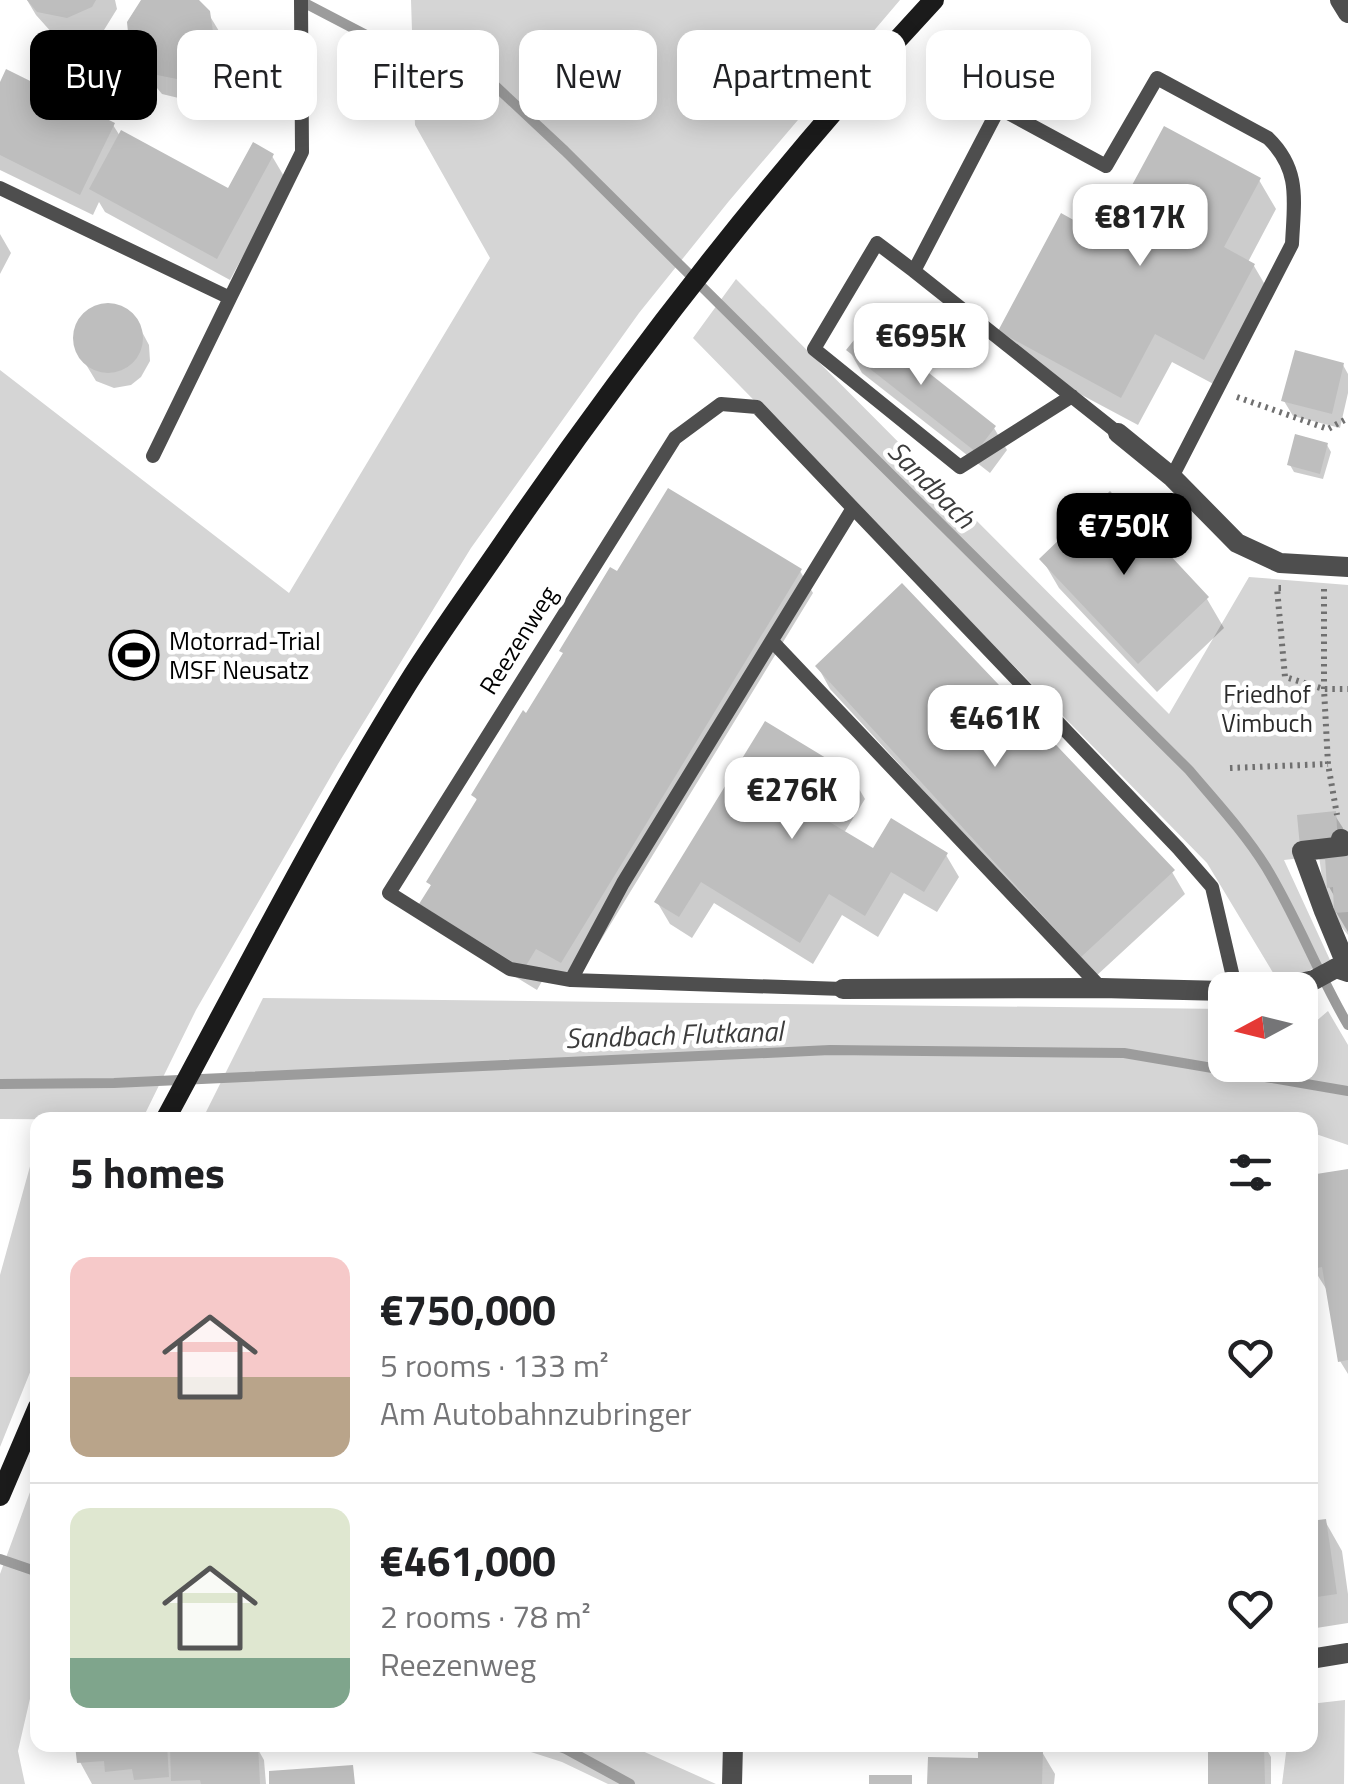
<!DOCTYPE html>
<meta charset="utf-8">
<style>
:root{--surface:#fff;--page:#f2f2f2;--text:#202124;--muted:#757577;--line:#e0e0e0;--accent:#000}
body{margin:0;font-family:"Titillium Web",sans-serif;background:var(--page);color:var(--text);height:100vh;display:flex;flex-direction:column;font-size:38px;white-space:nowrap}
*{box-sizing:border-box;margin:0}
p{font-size:32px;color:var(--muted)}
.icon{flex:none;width:55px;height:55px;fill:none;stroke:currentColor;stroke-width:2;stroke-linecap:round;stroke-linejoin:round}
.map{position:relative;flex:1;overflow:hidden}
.panel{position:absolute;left:30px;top:1112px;width:1288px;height:640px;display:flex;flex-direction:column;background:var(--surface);border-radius:20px;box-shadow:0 5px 25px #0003}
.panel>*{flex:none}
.top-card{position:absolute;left:30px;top:30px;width:1290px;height:90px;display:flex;gap:20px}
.needle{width:65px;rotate:263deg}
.controls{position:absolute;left:1208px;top:972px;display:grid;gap:20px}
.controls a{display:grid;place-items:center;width:110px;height:110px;border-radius:20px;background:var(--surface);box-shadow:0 5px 25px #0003;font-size:50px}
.price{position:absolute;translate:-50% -85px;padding:0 22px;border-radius:20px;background:#fff;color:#222;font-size:32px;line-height:65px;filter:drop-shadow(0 2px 5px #0008)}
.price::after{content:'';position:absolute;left:50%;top:60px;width:30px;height:22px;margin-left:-15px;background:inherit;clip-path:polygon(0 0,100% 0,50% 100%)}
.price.active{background:var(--accent);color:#fff}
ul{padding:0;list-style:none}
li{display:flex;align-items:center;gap:30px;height:250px;padding:0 40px}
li+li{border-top:2px solid var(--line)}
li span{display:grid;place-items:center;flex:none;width:280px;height:200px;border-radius:20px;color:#555}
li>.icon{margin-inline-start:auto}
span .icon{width:120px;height:120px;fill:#fffc;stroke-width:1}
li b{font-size:42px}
h2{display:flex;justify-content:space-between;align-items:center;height:120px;padding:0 40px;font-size:42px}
.chip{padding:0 35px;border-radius:20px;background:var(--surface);box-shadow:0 5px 25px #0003;font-size:35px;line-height:90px}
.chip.active{background:var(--accent);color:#fff}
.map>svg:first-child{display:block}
.green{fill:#d5d5d5}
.shadow{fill:#0003}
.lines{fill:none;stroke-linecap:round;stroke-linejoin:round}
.stream{stroke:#9c9c9c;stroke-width:10}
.building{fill:#bebebe}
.path{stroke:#707070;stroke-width:6;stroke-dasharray:2.5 5;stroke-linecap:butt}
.service{stroke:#4e4e4e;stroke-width:14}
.minor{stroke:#4e4e4e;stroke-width:20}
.tertiary{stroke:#4e4e4e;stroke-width:20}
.secondary{stroke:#1b1b1b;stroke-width:20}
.labels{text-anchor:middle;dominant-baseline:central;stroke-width:9;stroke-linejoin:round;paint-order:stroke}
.street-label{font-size:25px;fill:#000;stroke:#fff}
.poi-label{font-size:25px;fill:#000;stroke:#fff;text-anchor:start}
.park-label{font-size:25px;fill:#2c2c2c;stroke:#fff}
.water-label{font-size:28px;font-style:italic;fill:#3d3d3d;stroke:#fff}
</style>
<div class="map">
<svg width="1348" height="1784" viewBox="0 0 1348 1784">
<rect width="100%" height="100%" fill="#fff"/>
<path class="green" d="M411,0H900L729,201L639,313L471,548L338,764L196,1010L142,1120L0,1119V370L289,593L490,258L415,125Z
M736,279L1169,714L1249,577L1348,585V935L1326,908L1319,856L1284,860L1330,960L1306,972L1278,981L1207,863L693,338Z
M263,998L1225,1009V1065H1300V1015L1314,1023L1328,1011L1348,1045V1145L1310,1132V1120H1271L1214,1115L755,1112L534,1120H202Z
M37,1141V1355L0,1447V1275Z
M37,1473V1668L18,1751L25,1784H0V1574Z
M1345,1700L1344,1784H1282L1287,1745H1310V1704Z
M509,1745H629L716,1784H608L562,1762Z"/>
<path class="shadow" d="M27,0H115L117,9L104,30L81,40L53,34L36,15Z
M144,0H195L208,13L222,36L226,70L213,90L191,101L162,94L146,75L132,52Z
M0,88L113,125L120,136L229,192L272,156L285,178L230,280L105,212L99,202L93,215L0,170Z
M1259,180L1276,209L1248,262L1254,266L1271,295L1221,388L1172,362L1138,425L1018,361L1001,331L1105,240Z
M0,234L11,253L0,274Z
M103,304L120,306L133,315L149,345L150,361L141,377L131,385L114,388L96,381L76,348V327L88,310Z
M867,328L994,428L1007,450L990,473L862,373L849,350Z
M1343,365L1348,374V393L1340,428L1293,416L1284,401Z
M1327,445L1331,452L1323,479L1294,472L1290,465Z
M1042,559L1207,599L1224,628L1157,692L1059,588Z
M800,571L813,593L574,984L549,969L537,990L434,927L432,887L429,882L478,802L474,795L618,575Z
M818,667L1172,872L1185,894L1095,977L830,689Z
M852,777L865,799L844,833L874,852L946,855L959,877L937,912L904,893L878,937L842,915L813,964L714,903L692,938L670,924L657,902Z
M1334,814L1343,828L1345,859H1348V932L1336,912V899L1329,887L1328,859L1311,860Z
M1258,1116L1260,1120H1230Z
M1348,1172V1374L1340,1361L1330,1295L1313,1268L1310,1246V1178Z
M1310,1444L1314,1450L1318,1486L1310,1487Z
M1325,1521L1342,1551L1348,1594V1623L1310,1629V1524Z
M78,1745H176V1749L256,1746L264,1760L266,1784H92L80,1762Z
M1211,1745H1264L1271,1757V1784H1211Z
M1042,1752L1055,1774L1054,1784H930L981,1761Z"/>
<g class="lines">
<path class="stream" d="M299,0L418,62L489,80L565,151L1189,770C1216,802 1244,832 1266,867C1297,918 1318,974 1348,1025
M0,1084L114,1083L830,1050L1124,1053L1348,1091
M0,1559L38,1572
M554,1745L566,1749L630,1784"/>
</g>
<path class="building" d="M27,0H96L92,7L67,18L37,12Z
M141,0H199L210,11L215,46L201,68L177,79L147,73L130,53L127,22Z
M6,69L115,123L80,195L0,155V82Z
M1164,126L1261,178L1224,247L1255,264L1204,360L1155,334L1121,398L998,331L1061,213L1104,237Z
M121,130L228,188L253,142L274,154L217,259L89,189Z
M73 338a35 35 0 1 1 70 0a35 35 0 1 1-70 0Z
M867,324L996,426L976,452L846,350Z
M1295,350L1344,363L1332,414L1281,401Z
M1295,434L1328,443L1320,474L1287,465Z
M668,488L802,569L561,963L536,949L524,969L419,904L431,885L426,882L477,799L471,795L523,710L526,713L563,653L559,651L610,567L617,571Z
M1110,491L1209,597L1138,664L1039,559Z
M902,583L1175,870L1081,957L815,666Z
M765,721L854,775L826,820L873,848L891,818L948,853L924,892L891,872L865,916L829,894L800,943L701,882L679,917L654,902Z
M1336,811L1338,843L1300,847L1297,815Z
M1348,856V912L1334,913L1333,887L1327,888L1325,857Z
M1348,1169V1360L1338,1362L1322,1267L1311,1269L1310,1262V1175Z
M1326,1519L1337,1594L1310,1598V1521Z
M75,1745H167L169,1777L134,1780L132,1769L105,1772L104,1761L77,1763Z
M213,1745H258L260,1784H201L200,1780L171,1781L170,1747Z
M1208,1745H1264L1265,1784H1208Z
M978,1748L1043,1749L1042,1784H927L928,1757L978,1758Z
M353,1765L355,1784H269V1771Z
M869,1775H912V1784H869Z"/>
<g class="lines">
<path class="path" d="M1237,397L1328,429L1348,418
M1281,588H1277L1285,677L1324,689H1348
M1324,589V689L1328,764L1337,815
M1230,768L1328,764"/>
<path class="service" d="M0,188L230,298L302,152L301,0
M914,271L877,243L814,349L960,467L1072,396
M1118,433L914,271L999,108L1106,166L1157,78L1268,138C1301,170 1294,201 1292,244L1172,477
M153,456L230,298
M853,508L1178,848L1212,887L1236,990
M772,641L1101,988
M571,980L623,883L853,508L757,407L721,404L675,438L389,893L510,969L571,980L843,989"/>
<path class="minor" d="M1118,433L1172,477L1237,543L1280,563L1348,567
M1341,839L1345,846L1302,851L1324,911L1348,969
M843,989L1101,988L1225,991
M1270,990L1314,980L1336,968L1348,972
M1310,1659L1348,1653
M732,1784L733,1745"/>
<path class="tertiary" d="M1340,0L1348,13"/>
<path class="secondary" d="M165,1120C244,974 320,824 408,683C440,632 476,583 510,533C639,346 779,166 934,0
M0,1496L38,1407"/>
</g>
<defs>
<g id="stadium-ring" transform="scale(2.5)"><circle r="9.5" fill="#fff" stroke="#000" stroke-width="1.5"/><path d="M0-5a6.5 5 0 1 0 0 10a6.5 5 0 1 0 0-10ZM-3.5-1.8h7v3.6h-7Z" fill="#000"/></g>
</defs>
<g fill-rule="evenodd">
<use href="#stadium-ring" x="134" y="655"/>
</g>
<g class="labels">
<g class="street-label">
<text transform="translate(518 640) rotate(-58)">Reezenweg</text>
</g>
<g class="poi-label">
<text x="169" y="641">Motorrad-Trial<tspan x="169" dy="29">MSF Neusatz</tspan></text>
</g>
<g class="park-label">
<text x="1267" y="694">Friedhof<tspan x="1267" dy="29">Vimbuch</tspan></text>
</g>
<g class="water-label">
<text transform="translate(932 484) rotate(45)">Sandbach</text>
<text transform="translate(674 1034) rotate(-2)">Sandbach Flutkanal</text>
</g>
</g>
</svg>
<div class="controls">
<a><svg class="needle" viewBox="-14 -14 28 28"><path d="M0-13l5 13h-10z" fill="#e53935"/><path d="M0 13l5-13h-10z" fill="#757577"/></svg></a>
</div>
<b class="price" style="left:1140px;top:269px">€817K</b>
<b class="price" style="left:921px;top:388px">€695K</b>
<b class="price active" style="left:1124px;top:578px">€750K</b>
<b class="price" style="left:995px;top:770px">€461K</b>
<b class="price" style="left:792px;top:842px">€276K</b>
<div class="top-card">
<a class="chip active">Buy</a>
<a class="chip">Rent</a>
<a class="chip">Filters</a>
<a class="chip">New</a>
<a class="chip">Apartment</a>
<a class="chip">House</a>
</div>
<section class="panel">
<h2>5 homes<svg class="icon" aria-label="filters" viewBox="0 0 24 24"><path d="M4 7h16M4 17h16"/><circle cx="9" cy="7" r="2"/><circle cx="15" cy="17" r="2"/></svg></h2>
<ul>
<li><span style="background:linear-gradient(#f6c9c9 60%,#b9a48a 0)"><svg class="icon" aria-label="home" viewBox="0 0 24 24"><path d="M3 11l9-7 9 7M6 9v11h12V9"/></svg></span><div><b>€750,000</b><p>5 rooms · 133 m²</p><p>Am Autobahnzubringer</p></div><svg class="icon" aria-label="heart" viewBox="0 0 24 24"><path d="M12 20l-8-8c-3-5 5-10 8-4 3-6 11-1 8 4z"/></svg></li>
<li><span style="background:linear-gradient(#dfe7d0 75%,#7fa58c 0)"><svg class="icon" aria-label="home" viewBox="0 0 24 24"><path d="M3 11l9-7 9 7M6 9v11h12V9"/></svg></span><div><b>€461,000</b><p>2 rooms · 78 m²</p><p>Reezenweg</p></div><svg class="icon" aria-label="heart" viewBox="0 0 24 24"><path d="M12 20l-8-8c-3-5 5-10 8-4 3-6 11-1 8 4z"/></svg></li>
</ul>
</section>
</div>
